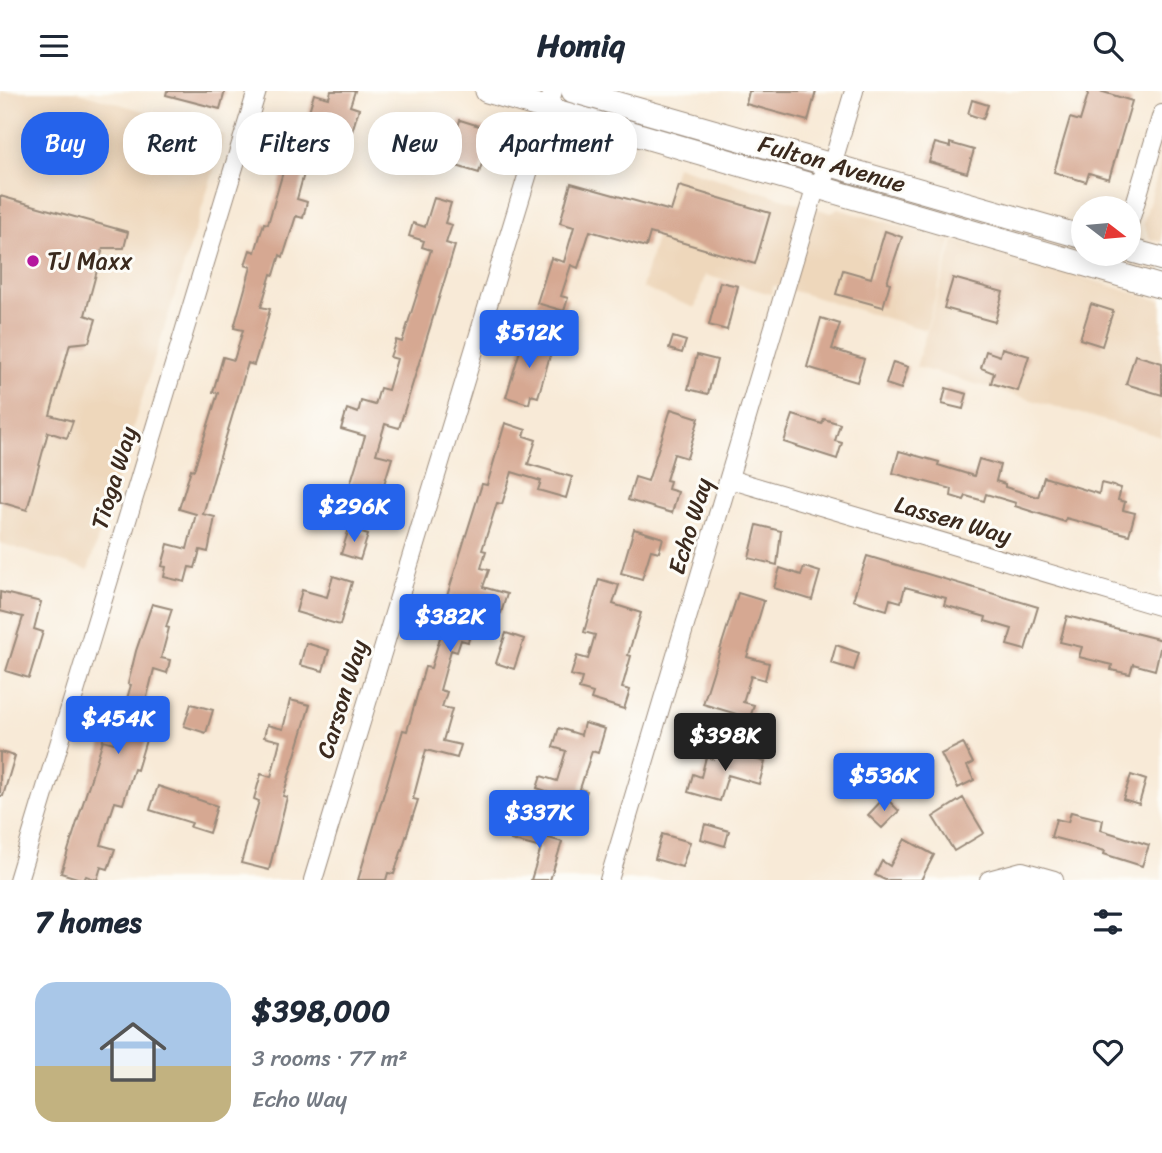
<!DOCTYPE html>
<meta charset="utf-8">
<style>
:root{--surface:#fff;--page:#f6f6f7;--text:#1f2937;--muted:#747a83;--accent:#2563eb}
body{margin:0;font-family:Sriracha,sans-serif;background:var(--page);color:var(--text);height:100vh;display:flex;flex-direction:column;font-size:26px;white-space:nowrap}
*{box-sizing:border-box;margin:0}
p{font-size:23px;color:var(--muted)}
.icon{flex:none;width:38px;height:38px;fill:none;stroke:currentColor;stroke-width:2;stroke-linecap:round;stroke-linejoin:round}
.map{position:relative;height:789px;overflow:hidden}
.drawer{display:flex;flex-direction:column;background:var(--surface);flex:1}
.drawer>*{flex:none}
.banner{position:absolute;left:21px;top:21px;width:700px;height:63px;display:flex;gap:14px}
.needle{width:46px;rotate:106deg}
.fabs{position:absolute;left:1071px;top:105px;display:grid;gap:14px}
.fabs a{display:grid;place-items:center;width:70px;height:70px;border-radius:50%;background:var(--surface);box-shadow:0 4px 18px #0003;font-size:35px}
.price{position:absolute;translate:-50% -60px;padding:0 16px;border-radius:7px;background:var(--accent);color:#fff;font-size:23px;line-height:46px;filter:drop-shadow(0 2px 4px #0008)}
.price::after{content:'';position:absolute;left:50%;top:42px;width:21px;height:16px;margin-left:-10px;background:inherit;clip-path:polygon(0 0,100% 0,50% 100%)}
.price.on{background:#222;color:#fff}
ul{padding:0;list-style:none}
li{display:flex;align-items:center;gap:21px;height:175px;padding:0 35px}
li span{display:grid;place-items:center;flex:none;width:196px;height:140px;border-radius:21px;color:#555}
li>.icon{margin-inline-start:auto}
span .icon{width:84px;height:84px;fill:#fffc;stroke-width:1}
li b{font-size:30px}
h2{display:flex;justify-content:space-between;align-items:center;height:84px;padding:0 35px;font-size:30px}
.tag{padding:0 24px;border-radius:28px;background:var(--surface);box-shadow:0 4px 18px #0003;font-size:24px;line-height:63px}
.tag.on{background:var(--accent);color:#fff}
header{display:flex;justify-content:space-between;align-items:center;height:91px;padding:0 35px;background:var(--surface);font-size:32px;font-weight:700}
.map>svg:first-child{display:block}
.built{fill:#eed7bb}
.building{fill:#d6a892}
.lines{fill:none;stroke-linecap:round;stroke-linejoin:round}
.minor-casing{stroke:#9a8a7a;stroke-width:20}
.major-casing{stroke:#9a8a7a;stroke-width:25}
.minor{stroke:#fff;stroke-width:18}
.major{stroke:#fff;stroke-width:23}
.poi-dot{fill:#b5179e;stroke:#fdfcf7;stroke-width:2.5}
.labels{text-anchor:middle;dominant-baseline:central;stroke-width:6;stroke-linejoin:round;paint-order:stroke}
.street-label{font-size:24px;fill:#3b2a1e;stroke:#fdfcf7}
.poi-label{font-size:24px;fill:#3b2a1e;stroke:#fdfcf7;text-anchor:start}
</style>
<header><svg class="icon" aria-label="menu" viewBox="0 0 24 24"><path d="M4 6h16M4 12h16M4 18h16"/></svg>Homiq<svg class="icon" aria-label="search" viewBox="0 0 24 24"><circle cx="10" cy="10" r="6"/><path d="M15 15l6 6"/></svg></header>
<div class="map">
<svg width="1162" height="789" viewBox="0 0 1162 789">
<rect width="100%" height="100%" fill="#fdfcf7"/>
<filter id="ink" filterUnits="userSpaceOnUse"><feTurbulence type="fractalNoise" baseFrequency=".0143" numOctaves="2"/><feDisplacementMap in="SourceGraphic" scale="14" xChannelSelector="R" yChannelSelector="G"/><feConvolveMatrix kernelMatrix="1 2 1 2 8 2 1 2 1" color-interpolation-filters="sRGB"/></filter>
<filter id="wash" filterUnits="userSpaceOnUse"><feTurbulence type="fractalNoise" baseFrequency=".00686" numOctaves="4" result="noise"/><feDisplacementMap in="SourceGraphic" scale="28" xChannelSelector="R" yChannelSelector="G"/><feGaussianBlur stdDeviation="1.57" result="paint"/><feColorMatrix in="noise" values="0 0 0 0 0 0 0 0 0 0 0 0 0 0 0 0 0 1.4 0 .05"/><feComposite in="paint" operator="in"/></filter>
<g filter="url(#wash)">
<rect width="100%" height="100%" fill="#f8ead7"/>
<path class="built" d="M0,0H75L225,44L88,479L0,452Z
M1162,68V151L1150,148L1143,133Z
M676,75L831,122L838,118L952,149L926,239L774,194L771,203L705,184L695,217L642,197Z
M954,149L1162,210V346L916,276Z"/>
<g id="blocks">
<path class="building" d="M167,0H225L220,18L166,4Z
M331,0H355L350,15L359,18L352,40L325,33L323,40L305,34L314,3L329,7Z
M749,0H816L808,30L746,13Z
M1089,0H1100L1132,10L1109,88L1089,82L1086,91L1054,81L1070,27L1080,30Z
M972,9L988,14L983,28L968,23Z
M460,29L492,39L479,82L447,72Z
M935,52L950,56V52L974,59L967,82L929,71Z
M287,67L307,72L297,108L307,111L303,127L296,125L283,166L280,164L274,184L271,183L261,216L270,218L263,245L254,274L248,272L203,423L215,426L208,461L200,459L195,477L189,476L185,491L164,486L166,476L162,475L168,453L187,458L196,423L179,418L191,378L194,379L218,302L213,301L223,266L234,269L243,239L234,237L251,176L245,174L250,159L255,161L264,132L268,133Z
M571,92L671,120L679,95L770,122L755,173L650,142L646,156L590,140L578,177L571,174L561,205L568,207L564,220L537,212L551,167L564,171L574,136L560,132Z
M0,105L128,141L124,157H103L85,224L96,228L89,251L70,253L50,324L73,330L67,347L48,341L27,419L0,411Z
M434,107L451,112L445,132L452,134L446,152L455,155L399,337L385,333L376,363L392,367L378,413L354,406L357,397L350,394L365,345L341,338L347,318L358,322L361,310L375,314L380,297L388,299L397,268L390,266L396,249L402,251L431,159L422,156L424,150L409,145L413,132L425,136Z
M885,140L902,146L887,191L890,192L883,216L836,203L843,179L871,187Z
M953,187L1003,201L995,231L944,217Z
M720,191L738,195L727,239L709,234Z
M1091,213L1113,220L1102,255L1080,248Z
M821,227L840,233L832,258L864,268L857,291L807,276Z
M524,246L553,254L538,306L531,304L529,313L506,306Z
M673,246L686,250L682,262L669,258Z
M1002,257L1029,265L1018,300L991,292L994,282L981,277L986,260L1000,265Z
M697,264L717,269L708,303L688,298Z
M1135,264L1162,272V304L1126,293Z
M893,271L908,276L901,298L886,293Z
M946,297L967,303L963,318L942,313Z
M671,318L699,327L687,367L674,363L666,389L670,390L668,398L678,401L672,422L628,409L635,386L648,390Z
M793,324L822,333L824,328L840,333L835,350L842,352L837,368L784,351Z
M505,332L526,339L524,345L536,349L528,373L572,386L566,407L538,399L541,390L512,381L502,413L497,412L482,459L486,460L481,477L489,479L483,496L507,503L501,522L478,516L468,551L461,549L457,561L451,559L440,599L447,601L442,616L452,618L443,650L461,654L457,667L426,659L413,708L418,709L394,783L388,782L386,789H358L403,639L407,640L425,576L431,577L452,506L447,505L482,393L487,394Z
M899,360L939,371L938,374L974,385L979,368L1000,374L996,390L1005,393V396L1038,406L1044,386L1099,403L1101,392L1121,397L1118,409L1125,411L1123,419L1135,422L1129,444L1066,427L1065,431L1015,415L1016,412L986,403L984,410L966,405L964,409L951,405L952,398L893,382Z
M757,434L781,440L777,474L749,467Z
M349,438L368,444L360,469L341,463Z
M634,438L663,447L659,461L651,459L642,488L621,482Z
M867,465L1038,516L1025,559L1007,554L1012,538L985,530L986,526L944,514L946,507L905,496L901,511L890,508L887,519L853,509Z
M804,476L820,481L812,509L774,497L780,477L801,484Z
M333,485L352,491L340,534L296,521L302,499L327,506Z
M599,488L619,494L613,513L641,522L628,564L631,565L622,597L630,599L624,618L591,608L593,602L579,598L582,587L571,584L577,565L588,568L595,544L584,541Z
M0,501L41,511L34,538L43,541L29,587L6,580L23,526L0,520Z
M738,502L764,510L747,566L769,572L765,589L751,585L743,611L754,614L750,627L703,613Z
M152,513L172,518L166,536L169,537L161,567L170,569L167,582L154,578L141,630L143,631L138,647L146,649L137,679L134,678L123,713L115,711L111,723H110L101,754L115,758L108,778L101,776L97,789L86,785L84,789L61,782L103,649L114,652L131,594L128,593L136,560Z
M1067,525L1162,549L1155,579L1133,573L1130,583L1111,579L1112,574L1079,566L1082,556L1060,551Z
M506,542L524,548L514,578L496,572Z
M306,552L329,559L323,580L300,574Z
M836,554L859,562L854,579L831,572Z
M290,609L310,614L283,705L287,706L269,779L241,772L259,710L254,708L261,683L271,686L280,650L264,646L267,634L283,638Z
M191,613L213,619L206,642L184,635Z
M584,632L605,638L598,662L592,660L580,698L587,700L582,715L578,714L574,725L550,717L555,703L537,697L541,685L557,690L566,660L553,656L559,637L581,644Z
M963,652L973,672L967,675L974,689L958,697L941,663Z
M716,657L765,671L759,693L728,684L720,710L688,701L693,683L701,686L706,666L713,668Z
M0,661L15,665L3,705H0Z
M1131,684L1146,689L1139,713L1123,708Z
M158,695L217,715L209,742L190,736L192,732L150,719Z
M885,706L899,720L882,737L868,724Z
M963,707L984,742L954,760L933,726Z
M1071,721L1103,729L1101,739L1149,754L1142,775L1104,763L1105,760L1051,746L1056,728L1068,731Z
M515,731L533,735L532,742L562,751L550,789H531L541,757L511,749Z
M705,733L729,740L725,755L701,748Z
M662,743L690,751L682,776L655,768Z
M905,748L934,764L921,789H885L875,784L882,770L890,775Z"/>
</g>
</g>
<g filter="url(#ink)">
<use href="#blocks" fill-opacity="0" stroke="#9a8a7a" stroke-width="2"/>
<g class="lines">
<g class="minor-casing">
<path id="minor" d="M1129,133L1162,23
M729,388L1162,516
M18,789L257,0
M313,789L553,0
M609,789L816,95L832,74L854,0
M989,789L1022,780L1054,789"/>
</g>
<g class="major-casing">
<path id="major" d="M487,0L1162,196
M573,0L1083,146
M1129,159L1162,168"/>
</g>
<use href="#minor" class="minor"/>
<use href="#major" class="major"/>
</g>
</g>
<circle class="poi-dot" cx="33" cy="170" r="7"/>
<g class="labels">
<g class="street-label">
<text transform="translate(832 73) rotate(16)">Fulton Avenue</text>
<text transform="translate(114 387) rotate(-73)">Tioga Way</text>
<text transform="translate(953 429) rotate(16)">Lassen Way</text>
<text transform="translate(690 435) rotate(-73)">Echo Way</text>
<text transform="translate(342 608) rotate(-73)">Carson Way</text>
</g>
<g class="poi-label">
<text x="47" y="170">TJ Maxx</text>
</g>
</g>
</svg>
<div class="fabs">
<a><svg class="needle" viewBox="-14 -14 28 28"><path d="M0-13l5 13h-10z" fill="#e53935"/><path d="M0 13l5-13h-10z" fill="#747a83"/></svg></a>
</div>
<b class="price" style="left:529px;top:279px">$512K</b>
<b class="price" style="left:354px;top:453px">$296K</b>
<b class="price" style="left:450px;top:563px">$382K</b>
<b class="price" style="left:118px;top:665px">$454K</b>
<b class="price on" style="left:725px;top:682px">$398K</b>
<b class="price" style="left:884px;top:722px">$536K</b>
<b class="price" style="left:539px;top:759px">$337K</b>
<div class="banner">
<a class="tag on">Buy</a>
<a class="tag">Rent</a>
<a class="tag">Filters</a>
<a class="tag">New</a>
<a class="tag">Apartment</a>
</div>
</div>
<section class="drawer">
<h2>7 homes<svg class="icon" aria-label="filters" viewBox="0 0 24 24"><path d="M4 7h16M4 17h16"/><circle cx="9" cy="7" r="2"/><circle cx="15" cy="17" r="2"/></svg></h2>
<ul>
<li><span style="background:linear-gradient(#a9c7e8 60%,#c2b280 0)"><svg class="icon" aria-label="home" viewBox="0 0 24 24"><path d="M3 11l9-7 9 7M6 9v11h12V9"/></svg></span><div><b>$398,000</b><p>3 rooms · 77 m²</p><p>Echo Way</p></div><svg class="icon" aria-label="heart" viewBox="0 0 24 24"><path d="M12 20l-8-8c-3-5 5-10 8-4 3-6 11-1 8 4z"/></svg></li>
</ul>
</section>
